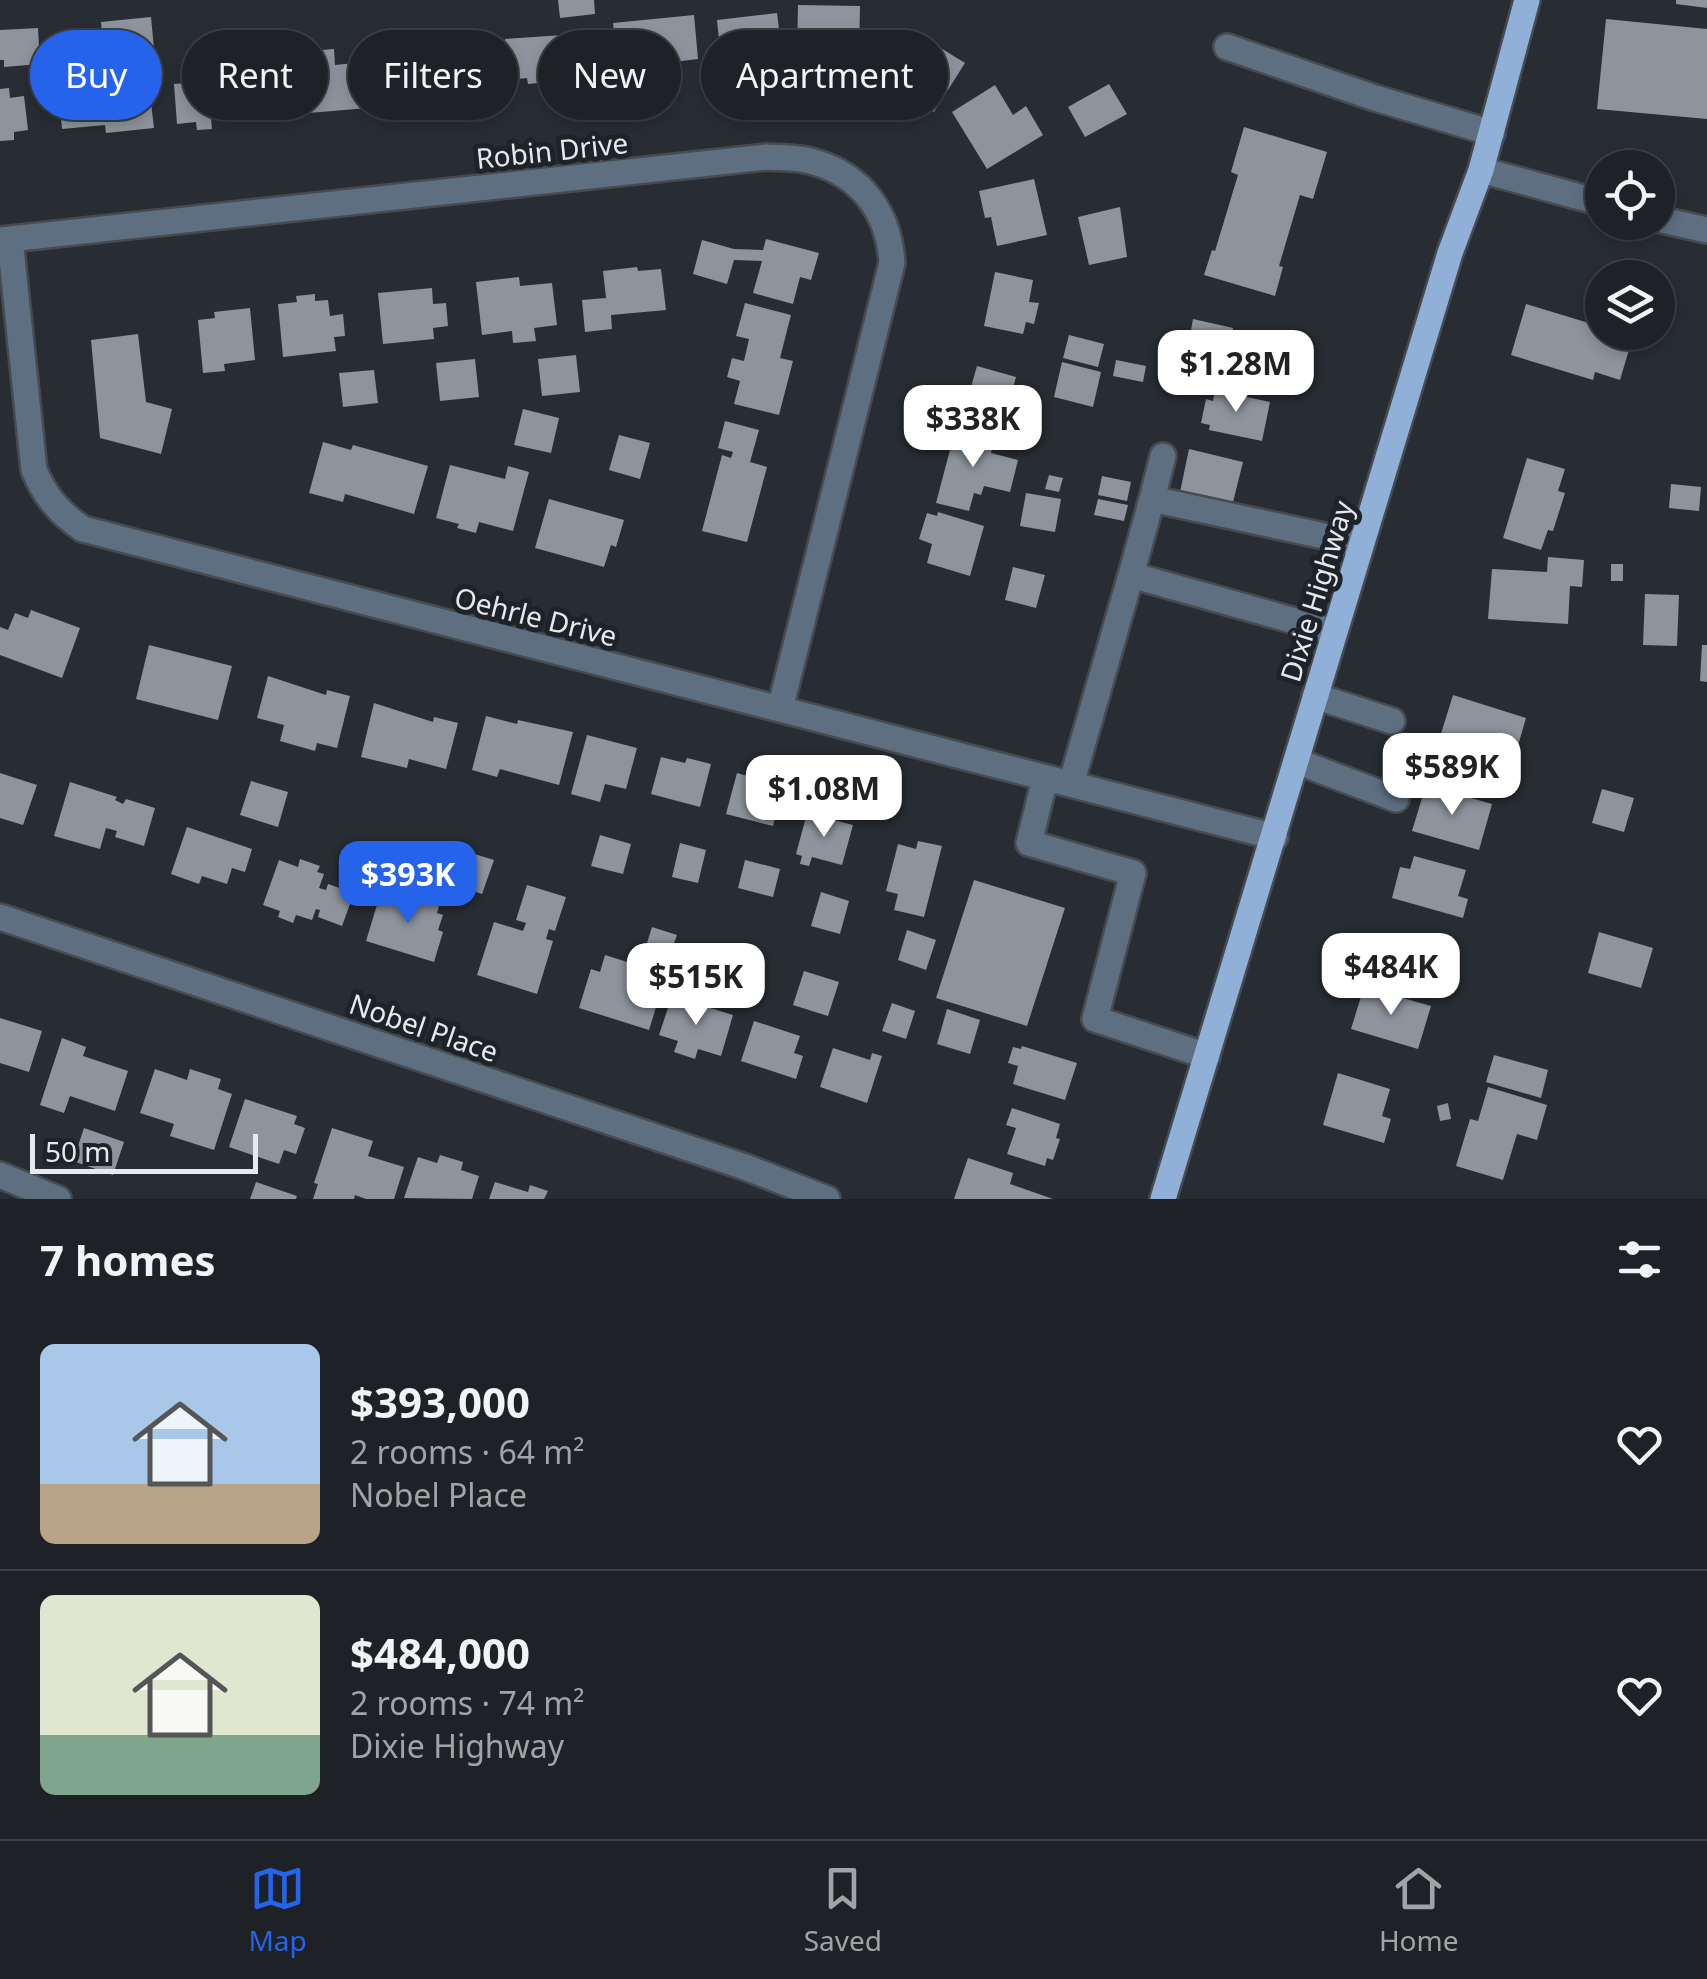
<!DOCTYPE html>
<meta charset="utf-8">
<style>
:root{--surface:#1e2226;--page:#262a2e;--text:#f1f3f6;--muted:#a1a4a7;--line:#3c3f43;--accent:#2563eb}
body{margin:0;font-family:"Noto Sans",sans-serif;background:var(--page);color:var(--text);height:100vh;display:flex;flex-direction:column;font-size:38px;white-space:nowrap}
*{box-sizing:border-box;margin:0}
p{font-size:32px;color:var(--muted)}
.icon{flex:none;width:55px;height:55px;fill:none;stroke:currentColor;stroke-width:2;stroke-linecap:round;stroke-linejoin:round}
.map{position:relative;height:1199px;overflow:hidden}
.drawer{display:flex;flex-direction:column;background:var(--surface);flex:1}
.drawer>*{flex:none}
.banner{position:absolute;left:30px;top:30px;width:1000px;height:90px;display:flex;gap:20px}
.controls{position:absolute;left:1585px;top:150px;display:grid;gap:20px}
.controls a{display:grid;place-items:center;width:90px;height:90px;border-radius:50%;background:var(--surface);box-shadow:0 5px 15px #0003,0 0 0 2px var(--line);font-size:50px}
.scale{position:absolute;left:30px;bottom:25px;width:228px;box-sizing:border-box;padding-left:10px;border:5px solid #e6eaee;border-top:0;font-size:28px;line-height:35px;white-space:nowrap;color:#e6eaee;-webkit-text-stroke:8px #1e2329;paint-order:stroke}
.price{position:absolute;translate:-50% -85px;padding:0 22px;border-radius:20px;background:#fff;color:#222;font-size:32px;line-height:65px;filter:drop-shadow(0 2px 5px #0008)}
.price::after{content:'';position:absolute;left:50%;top:60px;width:30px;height:22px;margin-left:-15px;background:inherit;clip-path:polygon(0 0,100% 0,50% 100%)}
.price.on{background:var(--accent);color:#fff}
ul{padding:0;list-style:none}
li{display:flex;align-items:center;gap:30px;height:250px;padding:0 40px}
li+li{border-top:2px solid var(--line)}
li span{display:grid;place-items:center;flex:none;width:280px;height:200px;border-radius:15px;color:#555}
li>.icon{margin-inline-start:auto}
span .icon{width:120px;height:120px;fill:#fffc;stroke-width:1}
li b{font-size:42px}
h2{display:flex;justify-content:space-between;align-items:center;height:120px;padding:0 40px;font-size:42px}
.pill{padding:0 35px;border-radius:45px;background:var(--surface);box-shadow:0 5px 15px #0003,0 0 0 2px var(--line);font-size:35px;line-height:90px}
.pill.on{background:var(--accent);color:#fff}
.tabs{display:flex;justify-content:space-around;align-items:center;height:140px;border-top:2px solid var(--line);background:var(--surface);font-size:28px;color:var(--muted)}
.tabs a{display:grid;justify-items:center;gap:5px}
.tabs .on{color:var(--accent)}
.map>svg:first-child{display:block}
.building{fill:#8e949d}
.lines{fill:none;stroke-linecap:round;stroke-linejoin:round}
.minor-casing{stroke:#464b51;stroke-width:30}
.major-casing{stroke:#464b51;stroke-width:30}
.minor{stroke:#5f6f82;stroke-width:25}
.major{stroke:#91b0d8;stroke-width:25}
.labels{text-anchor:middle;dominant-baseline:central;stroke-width:10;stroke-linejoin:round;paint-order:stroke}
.street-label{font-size:28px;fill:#e6eaee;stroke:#1e2329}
</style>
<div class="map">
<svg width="1707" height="1199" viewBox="0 0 1707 1199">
<rect width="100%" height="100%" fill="#282d33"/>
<path class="building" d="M558,0H594L595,14L560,18Z
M1676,0H1707V8L1676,4Z
M798,5L860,6L859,54L797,53Z
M777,13L782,53L721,60L717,20Z
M694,15L698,59L618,69L613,23Z
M151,17L154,49L117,52L116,43L103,44L101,22Z
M1606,19L1707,29V119L1597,109Z
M38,28L40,64L4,67V60H0V30Z
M910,29L965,63L934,112L879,78Z
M563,35L566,73L547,74L548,82L528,84L527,78L508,80L505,39Z
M477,39L482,92L400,100L395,58L431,54L430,44Z
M334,49L335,65L364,62L368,108L285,115L280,61L299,59L298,52Z
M239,52L244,115L211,118L212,129L197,130L196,122L177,124L174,84L219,80L217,54Z
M111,67L113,81L148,77L154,128L106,133L105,125L62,129L58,86L77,85L76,71Z
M1109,84L1127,114L1085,137L1068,107Z
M995,85L1013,115L1026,106L1043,135L987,169L952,112Z
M9,88L10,98L24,96L28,130L14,132V140L0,141V89Z
M1244,127L1327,152L1313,199L1300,195L1279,266L1283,267L1275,296L1204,275L1212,250L1215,251L1238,175L1231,172Z
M1034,179L1047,235L997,246L991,217L985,218L979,191Z
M1120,207L1127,257L1089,265L1078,217Z
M766,239L819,253L811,280L800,277L793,304L753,293L762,261L734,260L727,284L693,274L702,240L734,249L763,250Z
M637,267L638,271L661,269L666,310L611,315L612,329L585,332L582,300L606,298L603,271Z
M995,272L1033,280L1029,302L1039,303L1034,324L1026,322L1023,334L984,326Z
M519,277L520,286L552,283L557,325L534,328L536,341L513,343L512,331L482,335L476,282Z
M432,288L433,304L446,303L448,326L433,328L434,339L383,344L378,293Z
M315,294V301L328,300L330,316L343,314L345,336L334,337L336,351L283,357L278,304L297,302L296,296Z
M745,303L791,315L780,358L793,361L779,415L734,404L740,381L727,377L732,358L744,361L749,339L736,336Z
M1526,304L1602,327V332H1609L1608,336L1631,343L1620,380L1595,372L1593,380L1511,355Z
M250,308L255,360L224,364L225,371L203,373L198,320L215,318L214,312Z
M1193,319L1233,328L1232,339L1273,347L1268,372L1225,363L1223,372L1185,364Z
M138,334L146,402L172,409L161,454L100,438L91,340Z
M1069,335L1104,344L1098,367L1063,358Z
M576,355L580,392L542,396L538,359Z
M475,359L479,397L440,401L436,363Z
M1116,360L1146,366L1143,382L1113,376Z
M1062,362L1101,372L1093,407L1054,397Z
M977,366L1016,377L1003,424L964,412Z
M374,370L378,403L343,407L339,373Z
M1215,390L1270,402L1262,441L1209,430L1210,425L1201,423L1206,399L1213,401Z
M523,409L559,418L551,453L514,445Z
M725,421L759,430L750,462L767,467L747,542L702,531L722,455L731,458L733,452L718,448Z
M956,427L995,438L991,453L1018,460L1010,492L984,486L981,495L974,493L969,511L936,503Z
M619,435L650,443L640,479L609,470Z
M323,442L351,450L353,445L428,466L414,514L345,494L343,502L309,493Z
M1189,449L1243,462L1231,510L1179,497Z
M1527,458L1565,469L1558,491L1565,493L1553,531L1548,530L1541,550L1503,538Z
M450,465L505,479L508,466L529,472L513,531L479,522L476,533L457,528L459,524L436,518Z
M1049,475L1063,478L1059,492L1045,489Z
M1102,476L1131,482L1127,501L1098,495Z
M1671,484L1701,487L1699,511L1669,508Z
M1026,493L1061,499L1055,532L1020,526Z
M549,499L624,520L616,547L611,545L604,567L535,548Z
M1098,499L1128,505L1124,521L1094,515Z
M938,512L984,526L970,576L927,563L932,544L919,539L927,513L937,516Z
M1548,557L1584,560L1582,587L1570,586L1568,624L1488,619L1492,569L1547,572Z
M1611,564H1623V581H1611Z
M1013,567L1045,575L1036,608L1005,600Z
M1645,594L1679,595L1677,646L1643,645Z
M31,610L80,628L62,678L0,655V627L8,630L15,613L28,618Z
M149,645L232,666L218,720L136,699Z
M1702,645H1707V682L1700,681Z
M268,676L326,695L327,690L350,696L337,748L317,743L315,751L280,741L284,725L257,718Z
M1453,695L1526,718L1513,763L1439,740Z
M374,703L433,722L434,717L458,723L446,769L409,759L407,768L361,757Z
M486,716L517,724L518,720L573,732L559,785L500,769L497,777L472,770Z
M587,735L637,748L626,789L605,784L600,802L571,794Z
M661,757L685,763L687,758L711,764L700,807L651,794Z
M0,773L37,785L23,825L0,818Z
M737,773L761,780L763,773L785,779L773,826L726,814Z
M251,781L288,792L278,827L240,815Z
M70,782L117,797L115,800L123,804L126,799L155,808L144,846L115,837L117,831L106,828L100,849L54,836Z
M1426,785L1492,804L1479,850L1412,831Z
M1602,789L1634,798L1624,832L1592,823Z
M807,813L853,825L842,865L812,857L809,866L800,864L802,856L796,854Z
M187,827L252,849L245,872L232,868L227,884L202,876L199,884L171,874Z
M600,835L631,844L623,874L591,866Z
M918,841L942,846L924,917L894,910L898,894L886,891L898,844L916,849Z
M680,843L706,850L698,883L672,877Z
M461,850L494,860L482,894L450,883Z
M1414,856L1466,870L1458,896L1468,899L1463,918L1392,898L1400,867L1410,869Z
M300,859L320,866L317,872L324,874L319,888L326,890L328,884L354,893L342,926L318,917L320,910L316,909L312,920L296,915L293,923L278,917L280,911L263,905L279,860L298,867Z
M360,860L372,864L367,878L355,874Z
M745,860L780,869L773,897L738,888Z
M974,880L1065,908L1027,1026L936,998Z
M527,885L566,897L555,931L549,929L546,939L553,941L537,994L477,975L494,922L523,931L526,923L516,920Z
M821,892L849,901L840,934L811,926Z
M412,894L440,903L437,913L443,915L438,930L443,932L434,962L366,941L380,895L409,903Z
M652,927L677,935L666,966L642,959Z
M907,930L936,940L926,970L898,960Z
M1599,932L1653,948L1641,988L1588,973Z
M679,950L690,954L685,968L675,965Z
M605,955L640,966L634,982L661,991L649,1030L579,1008L591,969L600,972Z
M804,971L839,982L828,1016L793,1005Z
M1364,987L1431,1006L1418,1049L1351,1029Z
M672,996L733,1015L721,1056L698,1049L695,1059L674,1052L678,1041L659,1035Z
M892,1003L915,1011L906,1039L882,1031Z
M947,1009L980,1020L970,1054L937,1044Z
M0,1018L42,1031L29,1072L0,1063Z
M754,1021L800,1036L794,1053L803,1056L796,1079L741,1061Z
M62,1038L86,1047L83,1056L128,1071L115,1111L70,1096L64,1113L40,1105Z
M1022,1046L1077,1063L1065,1100L1013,1084L1018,1066L1008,1063L1013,1047L1021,1049Z
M833,1048L870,1060L872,1053L882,1056L867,1103L820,1087Z
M1494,1055L1548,1070L1541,1098L1486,1082Z
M155,1069L187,1080L190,1069L221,1079L218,1089L232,1094L214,1150L170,1136L174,1124L140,1113Z
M1338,1073L1390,1089L1382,1116L1391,1119L1384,1143L1323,1125Z
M1488,1087L1547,1105L1537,1140L1517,1134L1503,1180L1456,1166L1470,1119L1478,1121Z
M245,1099L297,1116L294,1124L305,1128L296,1154L284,1150L279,1164L229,1147Z
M1448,1103L1451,1119L1440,1121L1437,1106Z
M1012,1108L1060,1124L1056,1138L1060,1139L1053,1160L1047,1158L1045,1166L1007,1154L1016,1128L1006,1125Z
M84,1128L124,1142L113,1175L73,1161Z
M332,1128L373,1141L368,1156L404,1167L394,1199H366L355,1195L354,1199H313L318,1184L314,1183Z
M440,1155L463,1162L461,1170L479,1176L472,1199L404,1198L418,1157L437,1163Z
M968,1158L1013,1173L1010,1184L1053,1199H954Z
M256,1182L297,1196L296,1199H250Z
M495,1182L528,1192L530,1185L548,1191L544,1199H489Z"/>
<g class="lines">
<g class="minor-casing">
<path id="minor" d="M1227,47L1375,98L1492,133
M1481,170L1602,203
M1658,219L1707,230
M10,239L34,470C45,496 59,513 83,529L1275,837
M0,240L766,157C781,158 800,157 814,162C863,176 889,214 892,263L780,709
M1163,456L1152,499L1361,544
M1131,575L1152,499
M1315,696L1392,721
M1296,761L1396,799
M1045,779L1029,843L1133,873L1095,1019L1207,1056
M1071,784L1131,575L1334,632
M0,917L745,1167L827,1199
M0,1175L58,1199"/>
</g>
<g class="major-casing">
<path id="major" d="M1163,1199L1450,253L1481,170L1527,0"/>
</g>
<use href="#minor" class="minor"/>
<use href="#major" class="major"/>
</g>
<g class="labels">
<g class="street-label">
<text transform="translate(552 150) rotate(-6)">Robin Drive</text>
<text transform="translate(1316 591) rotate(-73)">Dixie Highway</text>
<text transform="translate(536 616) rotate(14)">Oehrle Drive</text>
<text transform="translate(424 1027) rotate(19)">Nobel Place</text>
</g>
</g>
</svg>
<div class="controls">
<a><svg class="icon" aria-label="locate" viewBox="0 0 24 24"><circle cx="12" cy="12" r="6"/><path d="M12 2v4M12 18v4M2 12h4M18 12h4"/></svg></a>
<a><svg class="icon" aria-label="layers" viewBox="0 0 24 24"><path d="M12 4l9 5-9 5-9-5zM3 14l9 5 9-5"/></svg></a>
</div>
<div class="scale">50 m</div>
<b class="price" style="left:1236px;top:415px">$1.28M</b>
<b class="price" style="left:973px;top:470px">$338K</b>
<b class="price" style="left:1452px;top:818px">$589K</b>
<b class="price" style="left:824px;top:840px">$1.08M</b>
<b class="price on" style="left:408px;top:926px">$393K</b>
<b class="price" style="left:1391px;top:1018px">$484K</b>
<b class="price" style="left:696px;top:1028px">$515K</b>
<div class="banner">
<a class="pill on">Buy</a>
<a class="pill">Rent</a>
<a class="pill">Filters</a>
<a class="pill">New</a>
<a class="pill">Apartment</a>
</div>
</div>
<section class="drawer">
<h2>7 homes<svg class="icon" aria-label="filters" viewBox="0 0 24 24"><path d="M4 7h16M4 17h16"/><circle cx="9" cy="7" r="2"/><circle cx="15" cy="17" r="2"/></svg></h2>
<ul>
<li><span style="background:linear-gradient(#a9c7e8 70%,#b9a48a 0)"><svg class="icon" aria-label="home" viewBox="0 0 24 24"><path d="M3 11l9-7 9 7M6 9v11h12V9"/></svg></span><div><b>$393,000</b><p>2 rooms · 64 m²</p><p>Nobel Place</p></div><svg class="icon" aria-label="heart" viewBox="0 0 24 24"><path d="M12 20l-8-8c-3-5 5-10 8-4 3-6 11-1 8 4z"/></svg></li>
<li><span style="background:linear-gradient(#dfe7d0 70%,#7fa58c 0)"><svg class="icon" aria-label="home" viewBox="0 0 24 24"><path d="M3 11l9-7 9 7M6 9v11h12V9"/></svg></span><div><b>$484,000</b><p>2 rooms · 74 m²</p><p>Dixie Highway</p></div><svg class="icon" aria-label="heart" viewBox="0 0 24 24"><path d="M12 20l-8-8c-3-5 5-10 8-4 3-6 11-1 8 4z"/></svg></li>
</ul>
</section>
<nav class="tabs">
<a class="on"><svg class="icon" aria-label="map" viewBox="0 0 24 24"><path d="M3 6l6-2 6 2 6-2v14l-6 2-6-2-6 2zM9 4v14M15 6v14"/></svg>Map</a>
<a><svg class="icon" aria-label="saved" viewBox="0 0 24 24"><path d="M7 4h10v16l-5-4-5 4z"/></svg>Saved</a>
<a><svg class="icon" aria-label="home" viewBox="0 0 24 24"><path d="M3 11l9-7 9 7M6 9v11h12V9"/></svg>Home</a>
</nav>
